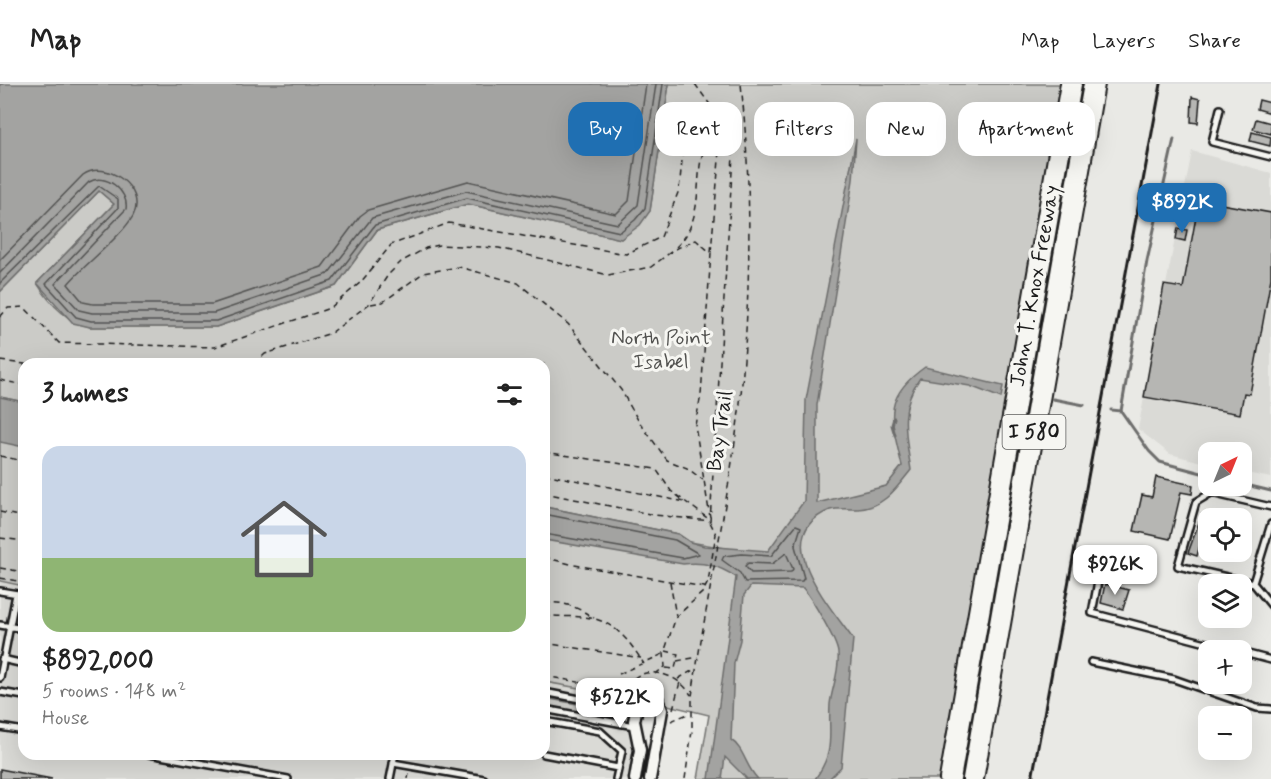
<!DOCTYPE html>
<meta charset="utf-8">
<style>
:root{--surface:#fff;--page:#f2f2f2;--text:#222;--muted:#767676;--line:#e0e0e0;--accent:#1f6fb2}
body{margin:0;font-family:Mynerve,sans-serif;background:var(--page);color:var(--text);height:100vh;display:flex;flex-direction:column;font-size:22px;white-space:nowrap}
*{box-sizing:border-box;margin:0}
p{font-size:20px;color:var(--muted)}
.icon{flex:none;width:33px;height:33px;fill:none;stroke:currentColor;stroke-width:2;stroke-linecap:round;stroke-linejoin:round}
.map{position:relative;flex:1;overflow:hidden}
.panel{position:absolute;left:18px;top:274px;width:532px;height:402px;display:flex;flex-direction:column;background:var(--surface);border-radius:18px;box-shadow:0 6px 24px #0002}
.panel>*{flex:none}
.hud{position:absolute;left:568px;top:18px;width:570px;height:54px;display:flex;gap:12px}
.needle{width:39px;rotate:43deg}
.buttons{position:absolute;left:1198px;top:358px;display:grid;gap:12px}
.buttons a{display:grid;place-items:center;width:54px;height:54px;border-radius:12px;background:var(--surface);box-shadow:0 6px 24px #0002;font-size:30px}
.price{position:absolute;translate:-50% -51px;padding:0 14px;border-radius:12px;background:#fff;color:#222;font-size:20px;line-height:39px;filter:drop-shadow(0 2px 3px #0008)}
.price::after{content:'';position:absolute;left:50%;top:36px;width:18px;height:14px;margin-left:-9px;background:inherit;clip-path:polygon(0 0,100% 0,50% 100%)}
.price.current{background:var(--accent);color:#fff}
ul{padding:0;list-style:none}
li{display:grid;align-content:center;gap:12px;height:318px;padding:0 24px}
li span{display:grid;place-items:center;height:186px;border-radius:18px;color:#555}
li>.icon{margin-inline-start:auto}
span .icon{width:108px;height:108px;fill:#fffc;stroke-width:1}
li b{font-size:26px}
h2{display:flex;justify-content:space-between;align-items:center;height:72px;padding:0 24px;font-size:26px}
.pill{padding:0 21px;border-radius:18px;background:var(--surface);box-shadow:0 6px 24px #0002;font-size:21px;line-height:54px}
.pill.current{background:var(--accent);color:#fff}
header{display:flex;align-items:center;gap:36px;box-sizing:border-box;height:84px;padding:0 30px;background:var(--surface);border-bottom:2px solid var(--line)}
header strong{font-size:28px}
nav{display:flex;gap:33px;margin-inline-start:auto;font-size:21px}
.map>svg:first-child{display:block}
.built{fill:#dadad6}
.green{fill:#cbcbc7;stroke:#747472;stroke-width:1.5}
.water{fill:#a3a3a1;stroke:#6d6d6c;stroke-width:1.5}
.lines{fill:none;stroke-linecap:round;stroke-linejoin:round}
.shore{stroke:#525251;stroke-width:1.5}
.stream{stroke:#6d6d6c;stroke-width:3}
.building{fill:#b6b6b3;stroke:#1c1c1c;stroke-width:1.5}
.service-casing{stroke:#1c1c1c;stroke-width:10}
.minor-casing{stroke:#1c1c1c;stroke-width:15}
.motorway-casing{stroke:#1c1c1c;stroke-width:24}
.path{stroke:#1c1c1c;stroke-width:1.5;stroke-dasharray:6 4.5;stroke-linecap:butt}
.service{stroke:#f6f6f2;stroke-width:5}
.minor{stroke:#f6f6f2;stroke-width:10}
.motorway{stroke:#f6f6f2;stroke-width:20}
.rail{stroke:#1c1c1c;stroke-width:3}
.labels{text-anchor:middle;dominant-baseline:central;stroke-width:6;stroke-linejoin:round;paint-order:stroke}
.shield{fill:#f6f6f2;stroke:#5d5d5c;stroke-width:1.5}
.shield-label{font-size:20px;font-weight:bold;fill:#1c1c1c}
.street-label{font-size:21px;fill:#1c1c1c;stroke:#f6f6f2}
.park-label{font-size:21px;fill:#51514f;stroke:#f6f6f2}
</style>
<header>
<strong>Map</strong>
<nav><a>Map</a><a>Layers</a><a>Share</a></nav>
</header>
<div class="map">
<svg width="1271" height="695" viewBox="0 0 1271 695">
<rect width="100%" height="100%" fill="#e9e9e5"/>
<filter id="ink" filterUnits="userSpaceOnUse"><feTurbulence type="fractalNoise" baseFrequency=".0167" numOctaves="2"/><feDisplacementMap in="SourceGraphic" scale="12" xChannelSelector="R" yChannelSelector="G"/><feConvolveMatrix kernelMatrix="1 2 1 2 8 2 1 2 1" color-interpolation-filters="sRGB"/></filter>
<g filter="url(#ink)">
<path class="built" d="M1192,67L1271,89V394L1242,388V369H1209V380L1170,370L1138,345Z
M0,497L24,502V670H544L545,598L647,616L631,695H0Z"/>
<path class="green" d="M669,0H1071L942,695H698L709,631L647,616L545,598V438L737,475L731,465L690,458L678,450L545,423L544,280H24V318L0,313V208L99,107L114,120L37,199C50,220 66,237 90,243H216L336,202L377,146L468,120L621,155L650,127Z
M0,333L24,338V502L0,497Z
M544,614L622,628L624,633L620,636L545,622Z"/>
<path class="water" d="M0,0H669L650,127L640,141L621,155L468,120L377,146L336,202L216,243H90L73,239L37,199L114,120L99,107L0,208Z
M856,55L853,96L817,321V419L886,402L902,382C891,335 881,314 925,283L1003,302L1001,314L970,302L920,294C898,324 906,352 911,386C896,405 883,424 858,425C850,425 837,424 830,426C766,452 830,522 853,555L841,683L829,695H815C836,666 828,652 830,620C832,604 840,586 838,569C837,557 812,515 803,504L751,502L744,511L740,556L734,579L731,656C744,664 746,684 758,695H747L725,673L722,695H709L736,493C719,482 704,477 683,480L545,456V423L678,450L690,458L704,462L768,467L804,417L806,316Z
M0,313L24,318V363L0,358Z"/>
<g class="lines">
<path class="shore" d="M0,176L83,91C105,74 148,105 133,132C121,153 85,180 68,200L83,218L93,220H212L322,183L360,132L368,126L468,97L616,130L629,117L646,0
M0,189L89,98C105,88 129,107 126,125L55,200L79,226L92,229H214L328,190L372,134L466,107L618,140L638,121L656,0
M0,199L99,102L118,115V124L46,200L76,233L91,237H216L332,197L375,141L467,114L620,148L635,136L645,124L663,0
M544,430L675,456L699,470L683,474L544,450
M796,441L801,443L795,462L804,494L802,497L745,498L740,489L722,476L724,472L742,470L771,472Z
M786,469L793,485L791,488L751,489L745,482L748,479L772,480Z"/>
<path class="stream" d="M1053,315L1084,321
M1111,326L1121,327
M1121,327L1147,177L1174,55
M1121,327L1149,367L1160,378L1209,391
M894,334L892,341L895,351
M1242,400L1271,407"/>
</g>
<path class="building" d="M1192,13L1200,15L1198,39L1191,38Z
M1259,16L1271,19V29L1257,25Z
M1256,35L1271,39V50L1253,45Z
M1252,48L1271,53L1270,62L1250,57Z
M1199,116L1271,129V194L1250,310L1244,309L1240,330L1144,313L1164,201L1183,204Z
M1178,144L1187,146L1185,157L1176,155Z
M1156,393L1193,401L1192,410L1181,408L1170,455L1134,447L1142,411L1152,413Z
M1202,430L1215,434L1209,435V440L1206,439L1197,472L1188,469Z
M1105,500L1129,506L1123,525L1101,519Z
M0,685L52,695H0Z"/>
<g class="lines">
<g class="service-casing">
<path id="service" d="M1220,25L1212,58L1271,73
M1271,423L1211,409L1196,418L1178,482L1253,499L1271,521
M1102,476L1092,529L1271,576
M1253,499L1271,440
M0,507L24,511
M0,541L24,545
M2,575L24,580
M1091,578L1174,595L1257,624L1271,625
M0,594L16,510
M1221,600V610
M0,608L24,612
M544,608L636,626
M544,625L634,642
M544,637L600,647L622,667L616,695
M0,643L24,647
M149,670L288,695
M544,670L618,684
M393,679L484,695
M390,695L395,670"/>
</g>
<g class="minor-casing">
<path id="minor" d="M635,695L640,666L634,637L638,618L649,613L658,616L662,626L650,695"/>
</g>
<g class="motorway-casing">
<path id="motorway" d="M950,695L1071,0
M973,695L1094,0"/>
</g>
<path class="path" d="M695,0L711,22L726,35
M676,163C710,132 689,77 710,58L718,68L719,76L711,168
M371,220L383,218L423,189L459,183L518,199L568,240L621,306L638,336L667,376L687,384L703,396
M0,233L8,224L24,223L59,259L215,263L330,224L361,198L391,161L449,139L626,170L661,153L679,106L685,47L707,31L729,37L734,56L710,437L655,431L544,409
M0,277L25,280
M255,280L265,270L331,249L369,220L388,191L401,178L426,164L439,161L499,164L608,191L651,183L675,165L696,156L711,169L701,311L695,341L710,433
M0,296L24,301
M544,368L656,385L671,407L710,436
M0,372L24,377
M544,390L685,418
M0,428L24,433
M0,454L24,457
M544,473L574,481L705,503
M0,484L24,488
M0,494L24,498
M670,498L676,532
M544,519C564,517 577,523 594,534
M544,531C557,533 570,532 583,533C613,535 629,556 644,580
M544,559L641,574
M677,577L698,573
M666,584L675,585L678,570L666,567
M619,590L663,570
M655,590L665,583L664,569L676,533L703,508L708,498L716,450L710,438
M544,592L619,605C628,603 631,595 639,591C658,584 681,594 691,611
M678,595L695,585
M673,625L680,598
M671,637L690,629
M408,695L409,689
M685,695L692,647V612C707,511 730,411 741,310C751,207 752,103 741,0"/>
<use href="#service" class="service"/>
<use href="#minor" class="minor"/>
<use href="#motorway" class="motorway"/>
<path class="rail" d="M1032,695L1161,0"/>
</g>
</g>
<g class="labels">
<rect class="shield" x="1002.5" y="331" width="63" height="34" rx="4.5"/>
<g class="shield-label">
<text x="1034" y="348">I 580</text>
</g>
<g class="street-label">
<text transform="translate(1035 202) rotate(-80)">John T. Knox Freeway</text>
<text transform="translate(720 347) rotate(-82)">Bay Trail</text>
</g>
<g class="park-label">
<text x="661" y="254">North Point<tspan x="661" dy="24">Isabel</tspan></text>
</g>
</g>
</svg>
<div class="buttons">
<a><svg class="needle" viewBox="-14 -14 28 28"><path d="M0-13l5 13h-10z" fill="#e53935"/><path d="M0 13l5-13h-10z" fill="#767676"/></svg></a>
<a><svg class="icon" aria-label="locate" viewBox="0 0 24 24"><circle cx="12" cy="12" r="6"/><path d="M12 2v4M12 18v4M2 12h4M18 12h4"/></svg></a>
<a><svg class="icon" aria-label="layers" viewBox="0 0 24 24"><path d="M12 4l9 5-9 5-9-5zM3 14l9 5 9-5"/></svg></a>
<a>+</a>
<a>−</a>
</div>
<b class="price current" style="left:1182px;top:150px">$892K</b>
<b class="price" style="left:1115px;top:512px">$926K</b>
<b class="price" style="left:620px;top:645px">$522K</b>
<div class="hud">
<a class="pill current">Buy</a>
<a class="pill">Rent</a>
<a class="pill">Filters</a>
<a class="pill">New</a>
<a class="pill">Apartment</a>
</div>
<section class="panel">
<h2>3 homes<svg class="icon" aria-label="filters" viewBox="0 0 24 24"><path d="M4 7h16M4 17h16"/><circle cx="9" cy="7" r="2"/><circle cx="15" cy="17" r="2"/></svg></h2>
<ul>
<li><span style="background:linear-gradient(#c9d6e8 60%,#8fb573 0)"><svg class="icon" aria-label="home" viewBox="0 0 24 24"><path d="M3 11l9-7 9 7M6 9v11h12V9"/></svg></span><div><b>$892,000</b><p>5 rooms · 148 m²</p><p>House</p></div></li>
</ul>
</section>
</div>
